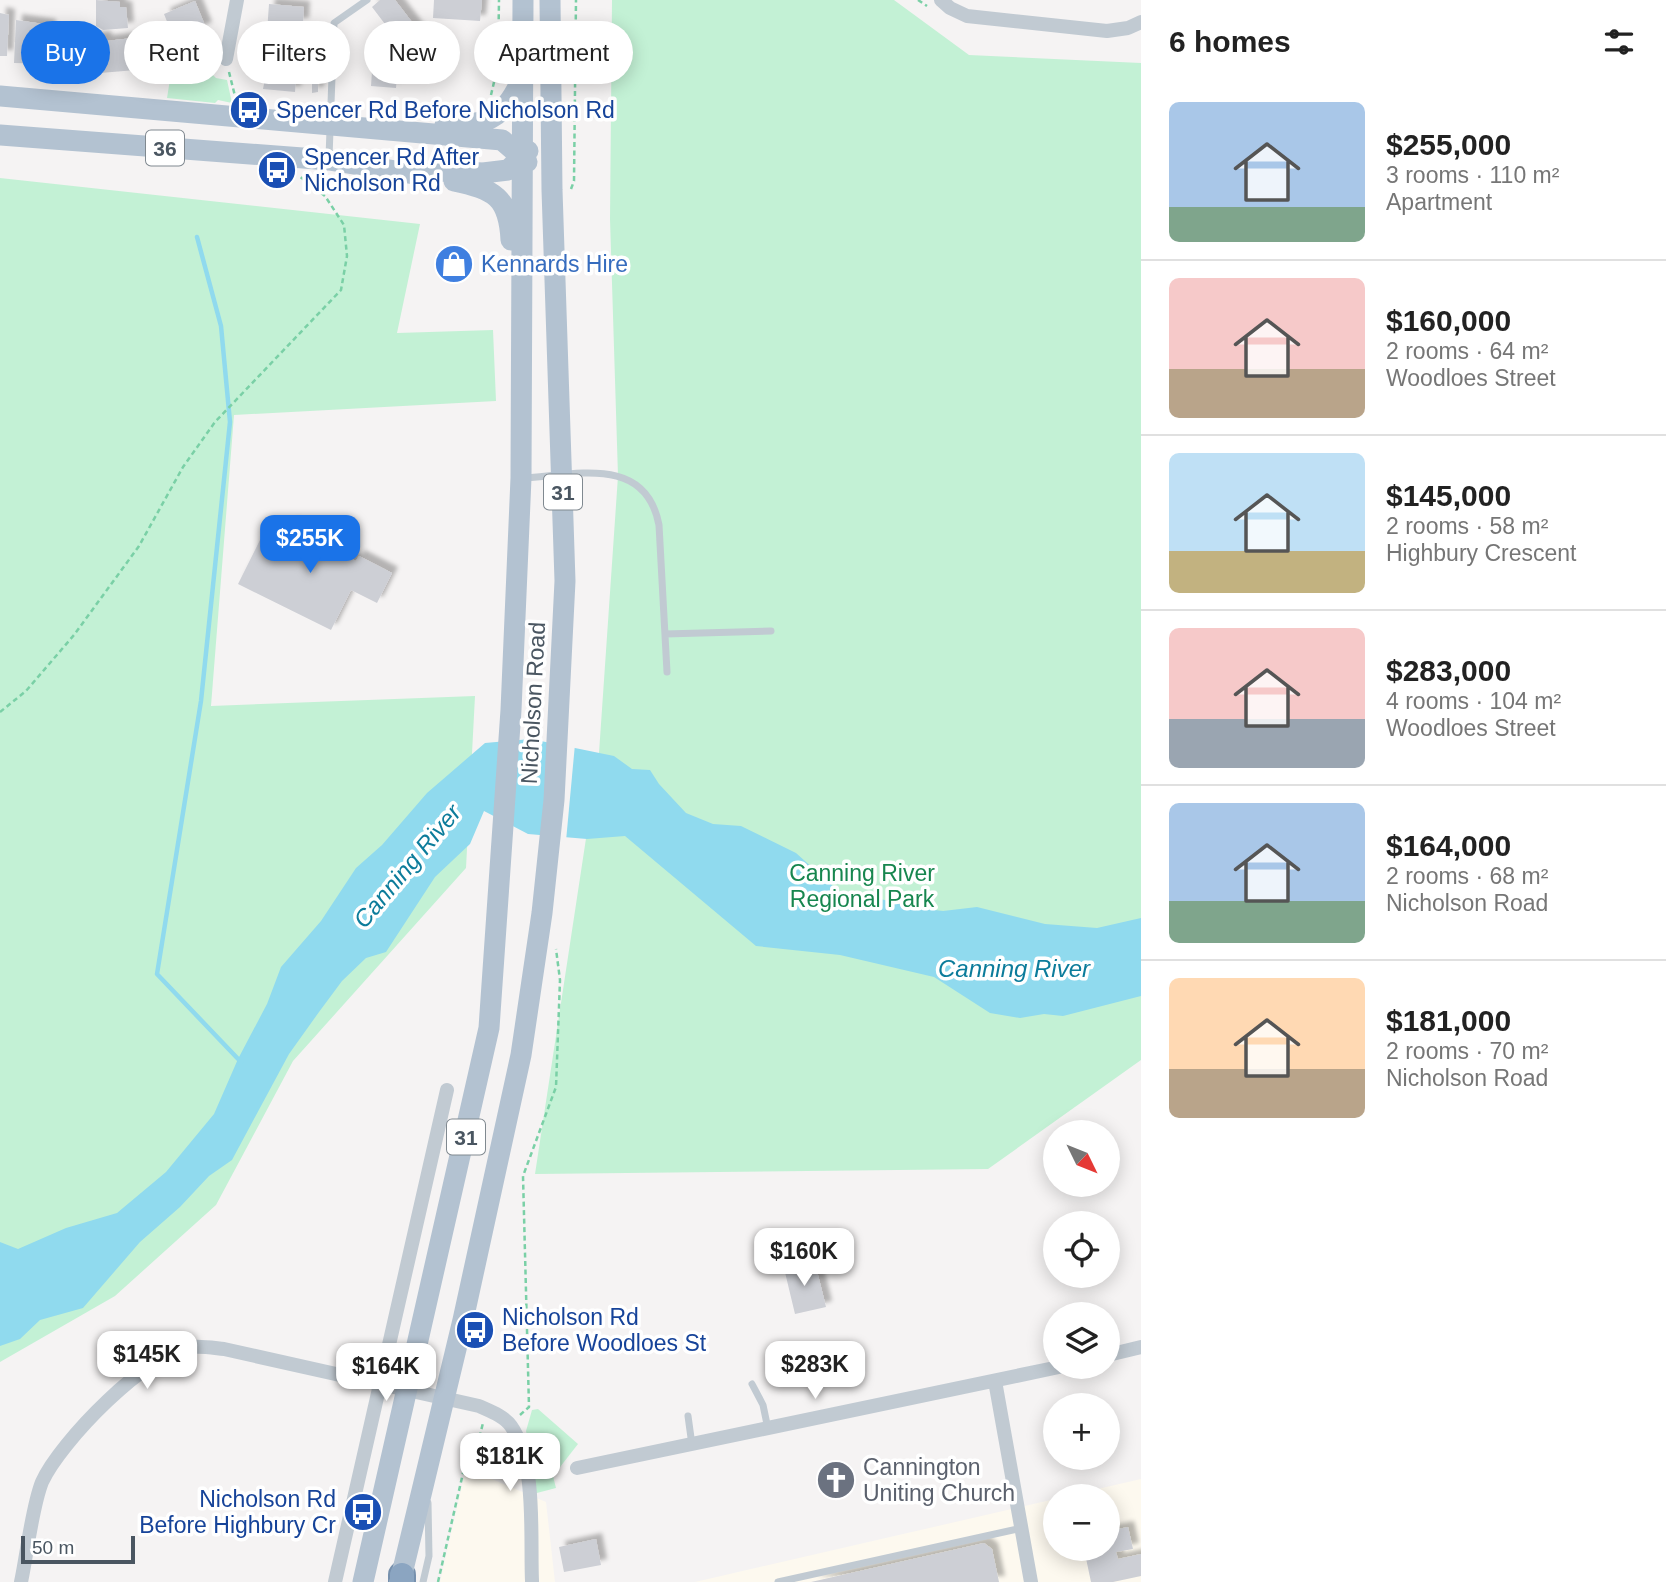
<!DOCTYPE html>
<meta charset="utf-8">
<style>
:root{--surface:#fff;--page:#f2f2f2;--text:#222;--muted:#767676;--line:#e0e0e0;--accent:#1a73e8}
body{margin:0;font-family:Helvetica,sans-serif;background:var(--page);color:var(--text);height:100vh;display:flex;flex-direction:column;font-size:26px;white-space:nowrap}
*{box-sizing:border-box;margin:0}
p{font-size:23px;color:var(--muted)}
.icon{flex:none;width:38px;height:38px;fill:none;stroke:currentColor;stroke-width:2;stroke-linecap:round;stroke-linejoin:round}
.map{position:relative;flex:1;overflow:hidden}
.side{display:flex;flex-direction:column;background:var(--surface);width:525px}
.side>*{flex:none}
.guide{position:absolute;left:21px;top:21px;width:665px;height:63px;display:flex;gap:14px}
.needle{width:46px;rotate:133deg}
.buttons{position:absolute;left:1043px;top:1120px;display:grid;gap:14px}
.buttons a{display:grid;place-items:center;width:77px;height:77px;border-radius:50%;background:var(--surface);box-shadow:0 4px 18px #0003;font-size:35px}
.scale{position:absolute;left:21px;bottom:18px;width:114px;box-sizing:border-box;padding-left:7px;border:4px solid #4a5661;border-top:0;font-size:19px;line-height:24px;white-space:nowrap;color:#4a5661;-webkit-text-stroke:5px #fff;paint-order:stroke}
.price{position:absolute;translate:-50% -60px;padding:0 16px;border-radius:14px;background:#fff;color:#222;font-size:23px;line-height:46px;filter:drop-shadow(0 2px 4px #0008)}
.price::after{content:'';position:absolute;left:50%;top:42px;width:21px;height:16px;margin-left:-10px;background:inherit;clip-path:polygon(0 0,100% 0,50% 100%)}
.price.selected{background:var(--accent);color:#fff}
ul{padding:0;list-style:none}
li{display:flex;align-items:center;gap:21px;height:175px;padding:0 28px}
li+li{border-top:2px solid var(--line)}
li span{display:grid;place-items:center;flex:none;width:196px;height:140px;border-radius:10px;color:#555}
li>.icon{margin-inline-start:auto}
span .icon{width:84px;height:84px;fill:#fffc;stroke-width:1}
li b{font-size:30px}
h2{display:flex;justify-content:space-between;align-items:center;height:84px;padding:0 28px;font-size:30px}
.tag{padding:0 24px;border-radius:32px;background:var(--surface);box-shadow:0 4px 18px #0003;font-size:24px;line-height:63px}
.tag.selected{background:var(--accent);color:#fff}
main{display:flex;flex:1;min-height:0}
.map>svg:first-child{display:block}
.commercial{fill:#fdf9ef}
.green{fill:#c3f1d5}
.water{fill:#90daee}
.pier{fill:#f5f3f3}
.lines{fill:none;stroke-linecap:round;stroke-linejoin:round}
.stream{stroke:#90daee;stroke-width:4.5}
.building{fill:#cdcfd5;filter:url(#shadow)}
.highway-casing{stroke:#7690ad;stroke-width:28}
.path{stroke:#7ad0a6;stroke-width:2.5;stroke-dasharray:5 3.5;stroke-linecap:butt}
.lane{stroke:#c1cad2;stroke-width:7}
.street{stroke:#c1cad2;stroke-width:14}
.primary{stroke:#b3c2d1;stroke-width:21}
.highway{stroke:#8ba5c1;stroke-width:24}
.labels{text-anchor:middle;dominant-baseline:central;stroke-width:7;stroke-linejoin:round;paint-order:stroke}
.shield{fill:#fff;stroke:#808990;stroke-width:2}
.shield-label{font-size:21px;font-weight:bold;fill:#4a5661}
.transit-label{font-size:23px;fill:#164399;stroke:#fff;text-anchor:start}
.shop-label{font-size:23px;fill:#366cbe;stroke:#fff;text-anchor:start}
.street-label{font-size:23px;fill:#4a5661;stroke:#fff}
.park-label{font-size:23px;fill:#17864f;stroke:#fff}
.worship-label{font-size:23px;fill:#5b616d;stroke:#fff;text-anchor:start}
.water-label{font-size:24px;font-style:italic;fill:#0c7c9b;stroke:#fff}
</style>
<main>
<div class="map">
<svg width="1141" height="1582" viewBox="0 0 1141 1582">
<defs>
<filter id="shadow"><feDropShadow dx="6" dy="-6" stdDeviation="2" flood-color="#0004"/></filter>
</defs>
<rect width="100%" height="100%" fill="#f5f3f3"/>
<path class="commercial" d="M466,1468L546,1502L555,1582H440Z
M1141,1479V1582H695L1055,1499V1549H1108V1496H1067Z"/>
<path class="green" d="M612,0H894L969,55L1141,63V1060L988,1169L535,1174L599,753L618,476L610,219Z
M209,44L205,50L204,66L216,78L227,80L232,103L218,100L215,103L167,98L172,67L200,45Z
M0,178L420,224L397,333L493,330L496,401L234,415L211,706L475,696L466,868L293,1061L216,1205L115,1296L0,1362Z
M538,1409L578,1444L553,1476L556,1488L533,1494V1461L526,1431L532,1410Z"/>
<path class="water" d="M531,739L614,756L632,769L650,770L659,784L686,813L713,824L741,826L796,853L844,896L877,898L911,907L943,911L977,907L1045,924L1097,928L1141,918V996L1063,1016L1044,1014L1020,1018L990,1013L934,977L840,955L756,946L625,836L587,839L528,834L484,811L470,844L435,877L386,952L366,958L342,981L319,1012L289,1054L232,1160L209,1176L180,1207L140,1242L83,1308L40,1320L20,1339L0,1346V1242L18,1249L66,1228L117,1213L166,1172L214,1114L238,1059L267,1004L281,967L321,921L356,868L382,845L427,793L485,743Z"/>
<path class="pier" d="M549,739L575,744L566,841L541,839Z"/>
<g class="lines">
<path class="stream" d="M197,237L221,326L230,422L201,701L157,974L241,1062"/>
</g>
<path class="building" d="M96,0L120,2V7H126L128,28L103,30L96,26Z
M380,0H395L425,39V49L417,55L407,53L372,7Z
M434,0H482L480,21L433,18Z
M195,1L206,28L174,39L164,14Z
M269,4L304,7L303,24H294V28L279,27L278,33L267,32Z
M0,13L9,15L7,56H0Z
M16,20L50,25V39H44V64L14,63Z
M105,37L106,41L133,38L136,70L88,74L86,60L94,59L90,39Z
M303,52L317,53L315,73L301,72Z
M270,53L280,54L279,65L297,67L295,92L263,89Z
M373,56L399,58L396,88L371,86Z
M158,57L161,77L150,78L147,58Z
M312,80H318V92L312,93Z
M292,523L343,549L341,554L356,561L359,556L392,573L377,603L351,590L331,630L238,584L261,538L267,541L273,529L286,535Z
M798,1260L800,1269L809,1267L810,1273L817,1271L826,1307L795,1314L783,1264Z
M1128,1527L1133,1549L1116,1552L1118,1559L1141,1554V1576L1113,1582H1091L1084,1549H1108V1531Z
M596,1539L601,1565L564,1572L559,1547Z
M984,1543L992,1549L999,1582H811Z"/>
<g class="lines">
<g class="highway-casing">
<path id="highway" d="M402,1575V1582"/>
</g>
<path class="path" d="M918,0L927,6
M229,72L236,100
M491,95L498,65L499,0
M571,189L574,181L576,0
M0,712L26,691L74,635L139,546L183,467L215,422L341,290L347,256L344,225L325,196L299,176
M520,1415L529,1407L523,1176L556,1087L560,980L556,949
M438,1582L469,1447L479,1439L483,1423"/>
<path class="lane" d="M329,157L334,23L367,0
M525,478C578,474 646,456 659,525L667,672
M665,634L771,631
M752,1384L763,1405L768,1429
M688,1416L692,1445
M423,1582L429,1556L428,1503
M778,1582L1022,1528"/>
<path class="street" d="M941,0L950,8L967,16L1107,31L1128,28L1141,22
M226,59L237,0
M1108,1355L1141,1347
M995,1381L1031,1582
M577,1468L1059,1367
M21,1582C27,1554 32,1507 42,1482C60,1442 148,1351 192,1347C202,1346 214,1348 224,1349L479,1406C490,1411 504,1416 511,1426C537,1463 530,1537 532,1581
M335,1582L447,1090"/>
<path class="primary" d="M0,96L502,140L527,162
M445,125C485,126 503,119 520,83
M0,135L329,160L420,175L445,171L483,173L508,170L528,151
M454,181C494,189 509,197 511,240
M363,1582L489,1028L511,710L521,478L523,0
M400,1582L463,1320L521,1055L542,913L554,800L565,581L552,190L550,0"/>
<use href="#highway" class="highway"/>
</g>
<defs>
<g id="bus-disc" transform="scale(2.0125)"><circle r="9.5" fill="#1a4fb4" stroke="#fff"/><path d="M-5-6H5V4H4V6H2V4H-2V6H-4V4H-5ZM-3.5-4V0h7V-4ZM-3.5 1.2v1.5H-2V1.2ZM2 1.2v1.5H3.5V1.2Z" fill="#fff"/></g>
<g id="shop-disc" transform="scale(2.0125)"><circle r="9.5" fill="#3f7fe0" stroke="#fff"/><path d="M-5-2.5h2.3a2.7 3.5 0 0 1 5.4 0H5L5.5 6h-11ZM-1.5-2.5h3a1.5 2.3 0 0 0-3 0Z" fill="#fff"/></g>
<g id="church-disc" transform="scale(2.0125)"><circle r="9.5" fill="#6b7280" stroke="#fff"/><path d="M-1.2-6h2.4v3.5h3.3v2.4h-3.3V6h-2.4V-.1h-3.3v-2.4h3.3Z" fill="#fff"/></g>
</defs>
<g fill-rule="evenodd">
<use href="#bus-disc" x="249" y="110"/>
<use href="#bus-disc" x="277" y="170"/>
<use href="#shop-disc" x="454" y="264"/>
<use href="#bus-disc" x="475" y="1330"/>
<use href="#church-disc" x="836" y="1480"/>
<use href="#bus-disc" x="363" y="1512"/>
</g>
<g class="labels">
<g class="shield">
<rect x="146" y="130.5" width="38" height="35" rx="5"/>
<rect x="544" y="474.5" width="38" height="35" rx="5"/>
<rect x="447" y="1119.5" width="38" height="35" rx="5"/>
</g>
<g class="shield-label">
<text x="165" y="148">36</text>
<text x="563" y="492">31</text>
<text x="466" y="1137">31</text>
</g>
<g class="transit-label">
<text x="276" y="110">Spencer Rd Before Nicholson Rd</text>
<text x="304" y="157">Spencer Rd After<tspan x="304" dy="26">Nicholson Rd</tspan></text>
<text x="502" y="1317">Nicholson Rd<tspan x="502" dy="26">Before Woodloes St</tspan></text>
<text x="336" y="1499" text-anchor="end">Nicholson Rd<tspan x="336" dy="26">Before Highbury Cr</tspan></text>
</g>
<g class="shop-label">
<text x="481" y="264">Kennards Hire</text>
</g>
<g class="street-label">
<text transform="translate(533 703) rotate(-87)">Nicholson Road</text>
</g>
<g class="park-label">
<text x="862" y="873">Canning River<tspan x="862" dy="26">Regional Park</tspan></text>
</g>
<g class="worship-label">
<text x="863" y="1467">Cannington<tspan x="863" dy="26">Uniting Church</tspan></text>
</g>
<g class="water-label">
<text transform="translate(407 866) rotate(-50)">Canning River</text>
<text x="1014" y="968">Canning River</text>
</g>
</g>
</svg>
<div class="buttons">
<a><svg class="needle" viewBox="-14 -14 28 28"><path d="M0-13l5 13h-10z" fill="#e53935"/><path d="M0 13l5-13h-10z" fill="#767676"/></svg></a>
<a><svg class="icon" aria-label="locate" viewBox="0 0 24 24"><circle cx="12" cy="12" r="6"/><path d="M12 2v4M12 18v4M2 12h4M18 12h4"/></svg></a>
<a><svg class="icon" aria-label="layers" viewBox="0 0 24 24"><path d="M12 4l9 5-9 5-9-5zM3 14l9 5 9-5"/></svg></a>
<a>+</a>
<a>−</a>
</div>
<div class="scale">50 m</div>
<b class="price selected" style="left:310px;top:575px">$255K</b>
<b class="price" style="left:804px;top:1288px">$160K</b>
<b class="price" style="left:147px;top:1391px">$145K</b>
<b class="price" style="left:815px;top:1401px">$283K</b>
<b class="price" style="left:386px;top:1403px">$164K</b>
<b class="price" style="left:510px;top:1493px">$181K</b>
<div class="guide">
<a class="tag selected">Buy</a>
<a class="tag">Rent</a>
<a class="tag">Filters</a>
<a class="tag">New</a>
<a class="tag">Apartment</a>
</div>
</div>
<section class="side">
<h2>6 homes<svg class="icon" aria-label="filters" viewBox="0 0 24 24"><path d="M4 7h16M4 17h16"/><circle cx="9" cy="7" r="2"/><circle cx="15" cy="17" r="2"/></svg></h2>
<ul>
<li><span style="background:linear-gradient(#a9c7e8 75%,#7fa58c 0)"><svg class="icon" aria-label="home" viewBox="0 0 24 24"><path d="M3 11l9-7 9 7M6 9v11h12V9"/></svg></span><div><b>$255,000</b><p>3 rooms · 110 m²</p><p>Apartment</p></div></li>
<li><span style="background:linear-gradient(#f6c9c9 65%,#b9a48a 0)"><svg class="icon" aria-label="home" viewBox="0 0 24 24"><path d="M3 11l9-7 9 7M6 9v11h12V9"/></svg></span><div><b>$160,000</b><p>2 rooms · 64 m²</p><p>Woodloes Street</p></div></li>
<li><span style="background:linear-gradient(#bfe0f5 70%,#c2b280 0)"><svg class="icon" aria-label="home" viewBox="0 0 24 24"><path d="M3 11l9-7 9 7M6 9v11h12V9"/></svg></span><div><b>$145,000</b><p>2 rooms · 58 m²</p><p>Highbury Crescent</p></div></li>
<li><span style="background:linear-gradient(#f6c9c9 65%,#9aa5b1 0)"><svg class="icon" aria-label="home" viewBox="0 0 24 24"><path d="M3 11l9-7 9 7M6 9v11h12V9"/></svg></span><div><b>$283,000</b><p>4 rooms · 104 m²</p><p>Woodloes Street</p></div></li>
<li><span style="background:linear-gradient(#a9c7e8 70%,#7fa58c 0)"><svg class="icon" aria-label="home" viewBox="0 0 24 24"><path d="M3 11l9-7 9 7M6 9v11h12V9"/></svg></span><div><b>$164,000</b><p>2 rooms · 68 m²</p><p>Nicholson Road</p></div></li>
<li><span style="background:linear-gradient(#ffd9b3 65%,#b9a48a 0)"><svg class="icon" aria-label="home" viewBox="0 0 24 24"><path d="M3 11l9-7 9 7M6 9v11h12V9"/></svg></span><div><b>$181,000</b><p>2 rooms · 70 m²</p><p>Nicholson Road</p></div></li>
</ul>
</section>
</main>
